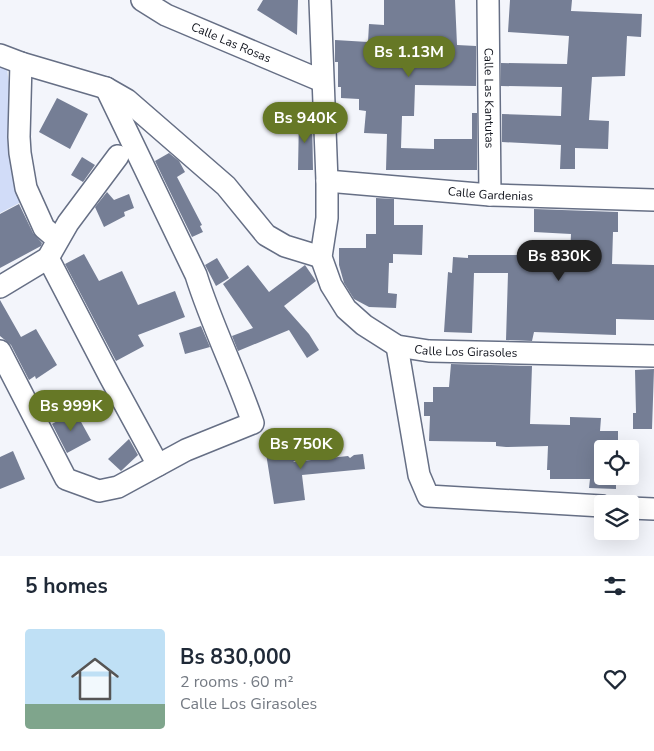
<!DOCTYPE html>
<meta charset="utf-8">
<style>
:root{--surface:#fff;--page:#f2f2f3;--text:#1f2937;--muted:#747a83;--accent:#667826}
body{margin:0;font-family:"Nunito Sans",sans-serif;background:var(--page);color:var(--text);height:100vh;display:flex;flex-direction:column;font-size:19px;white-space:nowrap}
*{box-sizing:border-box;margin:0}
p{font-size:16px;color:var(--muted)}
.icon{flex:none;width:28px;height:28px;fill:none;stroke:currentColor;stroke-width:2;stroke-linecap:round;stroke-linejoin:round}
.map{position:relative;height:556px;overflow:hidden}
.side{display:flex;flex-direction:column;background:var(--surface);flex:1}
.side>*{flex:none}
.buttons{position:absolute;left:594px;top:440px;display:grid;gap:10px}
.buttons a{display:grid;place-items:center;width:45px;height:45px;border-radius:5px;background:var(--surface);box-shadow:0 5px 20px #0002;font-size:25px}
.price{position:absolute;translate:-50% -42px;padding:0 11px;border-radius:18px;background:var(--accent);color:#fff;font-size:16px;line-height:32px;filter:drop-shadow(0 1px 2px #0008)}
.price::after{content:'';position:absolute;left:50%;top:30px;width:15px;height:11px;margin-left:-8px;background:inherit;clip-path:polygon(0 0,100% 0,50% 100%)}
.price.active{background:#222;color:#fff}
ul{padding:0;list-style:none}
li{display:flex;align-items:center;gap:15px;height:125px;padding:0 25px}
li span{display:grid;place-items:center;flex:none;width:140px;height:100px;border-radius:5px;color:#555}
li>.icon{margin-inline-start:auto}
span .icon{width:60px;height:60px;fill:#fffc;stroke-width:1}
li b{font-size:21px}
h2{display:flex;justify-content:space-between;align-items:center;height:60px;padding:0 25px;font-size:21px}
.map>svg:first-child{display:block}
.green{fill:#d1dcf8}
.building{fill:#757e95}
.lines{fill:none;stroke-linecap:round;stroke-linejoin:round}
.street-casing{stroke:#666f85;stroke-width:24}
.street{stroke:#fff;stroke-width:21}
.labels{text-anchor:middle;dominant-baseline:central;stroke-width:5;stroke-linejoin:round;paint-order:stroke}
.street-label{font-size:12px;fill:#10131c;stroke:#fff}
</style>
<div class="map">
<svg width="654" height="556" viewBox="0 0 654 556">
<rect width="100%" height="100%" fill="#f3f5fb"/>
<path class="green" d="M0,66L7,69L25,200L0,213Z"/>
<path class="building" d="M263,0H298L297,35L257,10Z
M384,0H455L457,45L476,46V86L415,85L414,116H402L401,148L434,149V139H472V113H477V170H386L387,134L364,133L366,111L359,110V99L341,98V87H338V62H335V40L368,42L369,24L384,25Z
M510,0H572L571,11L642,14L641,37L627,36L625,76L592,77L589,120L609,121L608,149L575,148V169H560L561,145L502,142V114L561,116L562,87L501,86V63L567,64L569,36L508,32Z
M57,98L88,114L70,149L39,132Z
M299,117H312L313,170H298Z
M169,153L179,161L185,172L177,177L202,225L200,226L203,232L192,237L155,161Z
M82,157L95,165L83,182L71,175Z
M107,192L114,200L129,194L134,208L124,212L125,216L104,227L95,207Z
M376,198L394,199V225H423L422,255L393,254V263H389L388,293L397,294L396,308L369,307L354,299L344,283L339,265V248H366V234H376Z
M19,204L33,233L42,243L41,246L0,268V214Z
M534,209L618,212V232H613L612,264L654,265V320L616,319V335L534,332L532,341L506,340L508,273H474L472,333L444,332L448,272L452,273L453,257L468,258V255H570L571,234L534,232Z
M84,254L99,281L122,271L138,305L175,291L185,317L138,335L144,346L116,361L65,264Z
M217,258L229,278L216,286L205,265Z
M248,265L269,292L305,265L316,281L284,306L309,334L319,350L307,358L289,330L238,351L232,336L253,328L223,284Z
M0,300L21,337L36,329L57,365L36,379L35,376L29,380L11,345L0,336Z
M201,326L210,347L185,354L179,333Z
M451,364L532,366L530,424L570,425V417L601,418L600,431H618V449H602V476H616V489L589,488L590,479H550V470H547L548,446L506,447L496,446V442L429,441L430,416H424V402H433V387H449Z
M654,369L652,429H633V413H636L635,370Z
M75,411L91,440L67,453L52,424Z
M129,439L138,455L121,471L108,459Z
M297,442L299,458L293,462L348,456L350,458L354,455L363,454L365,469L302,475L305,500L274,504L265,447Z
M13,451L25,479L0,489V457Z"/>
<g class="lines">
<g class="street-casing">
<g id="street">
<path id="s1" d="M142,0L166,15L322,81"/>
<path id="s2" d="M320,0L327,181V218L321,257L331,285L346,309L364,325L397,346L429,351L654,356"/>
<path id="s3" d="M488,0L490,195"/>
<path d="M0,55L21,63L106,88L127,100L226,186L266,235L285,246L321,257"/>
<path d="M21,63L19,137L20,153L26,188L44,228L57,239"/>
<path id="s4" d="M327,181L490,195L654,200"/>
<path d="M48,258L110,377L158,465"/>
<path d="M0,287L48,258L68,223L118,156"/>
<path d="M397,346L419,475L428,496L602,506"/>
<path d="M0,351L66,479L99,491L118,487L186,450L253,423C236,373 212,326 196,275L106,88"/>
<path d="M630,508L654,509"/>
</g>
</g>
<use href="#street" class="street"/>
</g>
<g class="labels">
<g class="street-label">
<text stroke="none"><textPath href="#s1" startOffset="99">Calle Las Rosas</textPath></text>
<text stroke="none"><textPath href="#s3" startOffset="98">Calle Las Kantutas</textPath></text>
<text stroke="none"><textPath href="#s4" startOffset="164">Calle Gardenias</textPath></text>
<text stroke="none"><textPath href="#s2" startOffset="448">Calle Los Girasoles</textPath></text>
</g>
</g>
</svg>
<div class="buttons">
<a><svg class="icon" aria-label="locate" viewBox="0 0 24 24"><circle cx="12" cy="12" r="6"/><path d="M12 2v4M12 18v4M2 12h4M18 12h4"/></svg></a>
<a><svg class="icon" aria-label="layers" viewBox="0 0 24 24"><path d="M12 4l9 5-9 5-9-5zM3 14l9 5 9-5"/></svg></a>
</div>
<b class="price" style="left:409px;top:78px">Bs 1.13M</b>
<b class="price" style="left:305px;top:144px">Bs 940K</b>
<b class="price active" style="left:559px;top:282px">Bs 830K</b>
<b class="price" style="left:71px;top:432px">Bs 999K</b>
<b class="price" style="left:301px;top:470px">Bs 750K</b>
</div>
<section class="side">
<h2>5 homes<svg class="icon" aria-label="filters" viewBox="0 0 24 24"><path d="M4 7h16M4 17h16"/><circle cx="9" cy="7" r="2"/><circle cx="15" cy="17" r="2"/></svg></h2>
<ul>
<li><span style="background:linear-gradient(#bfe0f5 75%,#7fa58c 0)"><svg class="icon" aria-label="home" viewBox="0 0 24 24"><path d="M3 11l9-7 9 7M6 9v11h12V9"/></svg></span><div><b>Bs 830,000</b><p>2 rooms · 60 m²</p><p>Calle Los Girasoles</p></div><svg class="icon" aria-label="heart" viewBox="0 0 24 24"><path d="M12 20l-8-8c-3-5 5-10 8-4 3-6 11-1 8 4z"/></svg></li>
</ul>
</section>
